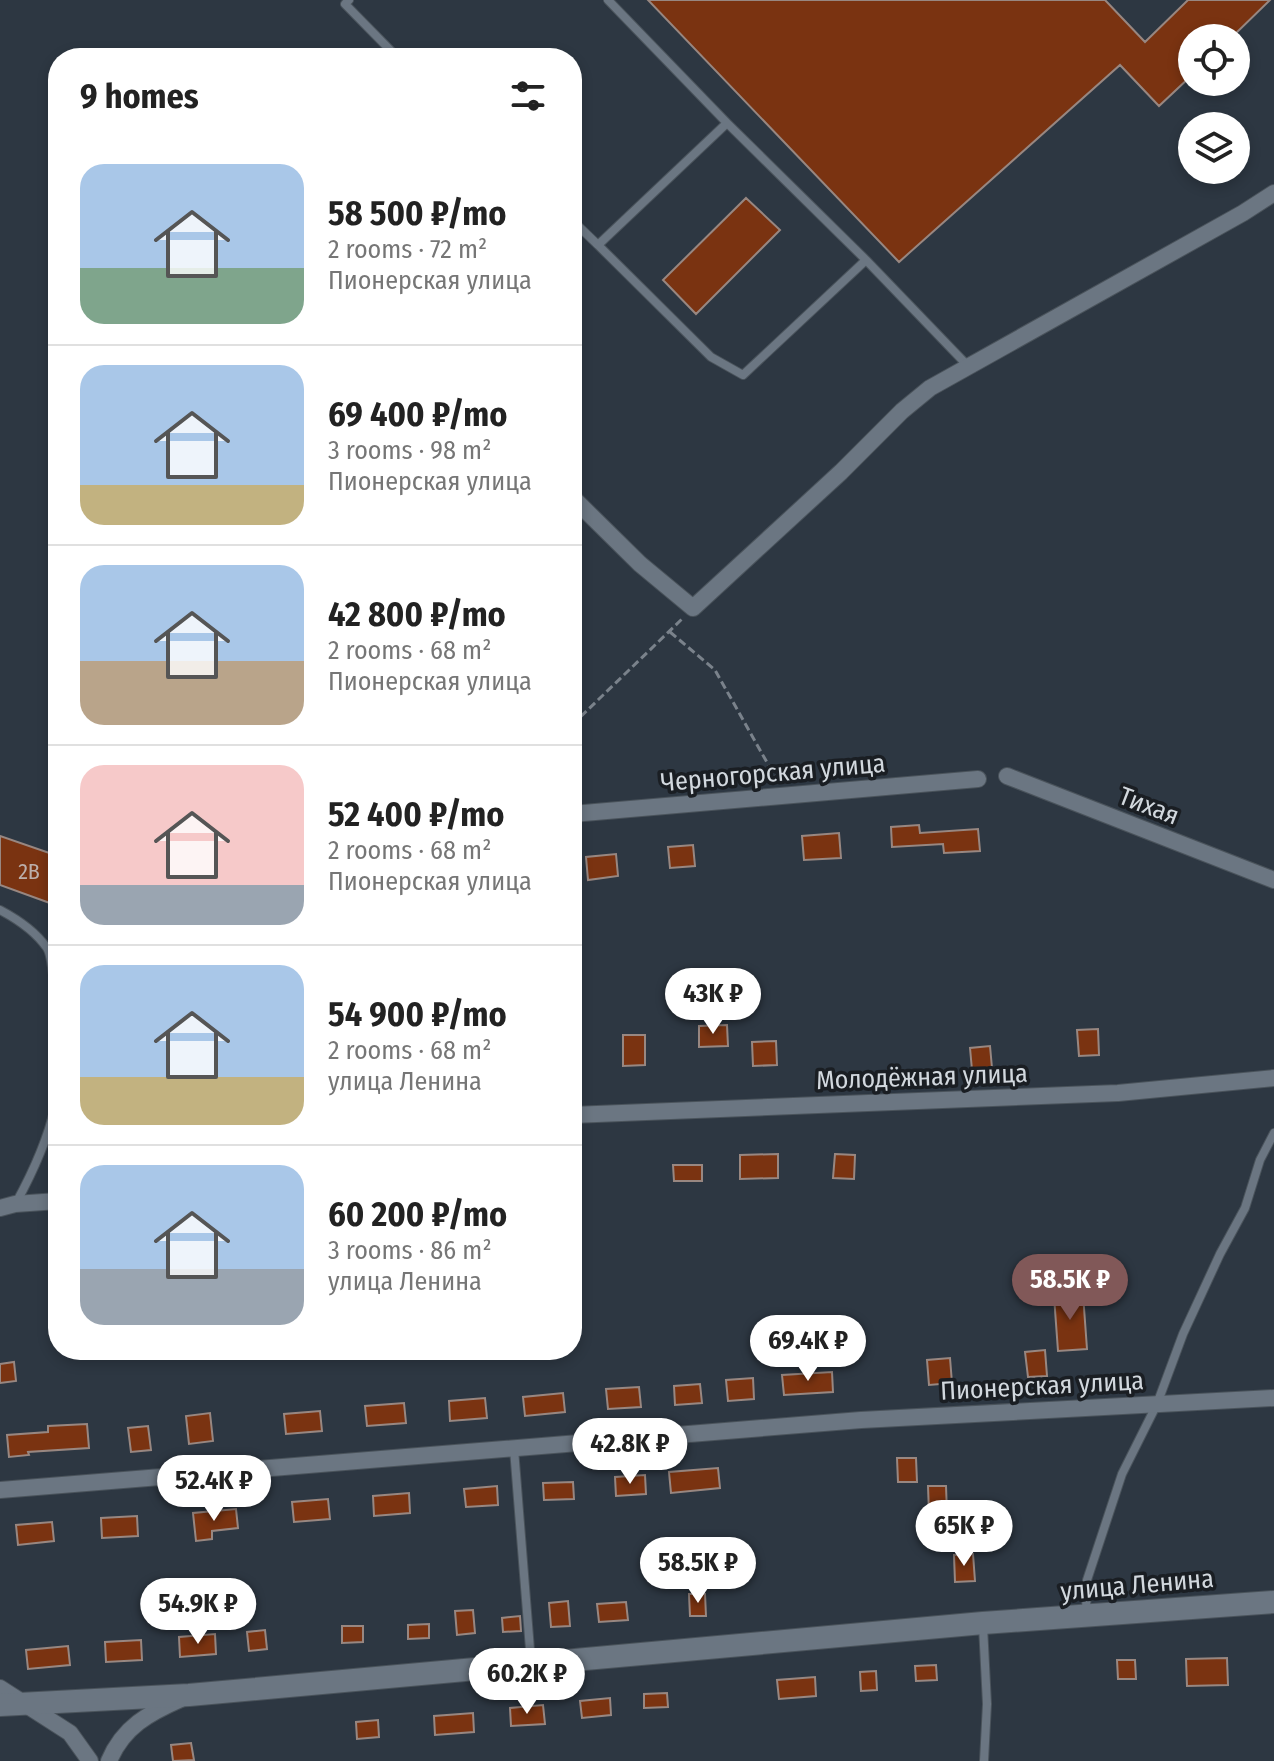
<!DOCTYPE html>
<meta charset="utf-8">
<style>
:root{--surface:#fff;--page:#f6f6f6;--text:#222;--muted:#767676;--line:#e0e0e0;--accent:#815858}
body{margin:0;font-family:"Fira Sans Condensed",sans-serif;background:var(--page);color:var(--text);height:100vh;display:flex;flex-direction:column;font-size:30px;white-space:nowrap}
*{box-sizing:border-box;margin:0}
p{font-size:26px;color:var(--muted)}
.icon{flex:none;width:44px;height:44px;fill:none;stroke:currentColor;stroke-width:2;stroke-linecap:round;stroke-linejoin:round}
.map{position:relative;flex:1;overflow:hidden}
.drawer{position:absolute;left:48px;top:48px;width:534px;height:1312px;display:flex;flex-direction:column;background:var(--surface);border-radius:32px;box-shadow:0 4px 12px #0003}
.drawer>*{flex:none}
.controls{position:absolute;left:1178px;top:24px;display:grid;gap:16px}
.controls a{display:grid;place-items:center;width:72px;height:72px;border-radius:50%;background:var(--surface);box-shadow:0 4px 12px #0003;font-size:40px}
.price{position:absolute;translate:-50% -68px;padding:0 18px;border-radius:28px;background:#fff;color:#222;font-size:26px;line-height:52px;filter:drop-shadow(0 2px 4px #0008)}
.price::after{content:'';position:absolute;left:50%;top:48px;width:24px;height:18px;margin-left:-12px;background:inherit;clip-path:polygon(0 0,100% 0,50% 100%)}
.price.on{background:var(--accent);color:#fff}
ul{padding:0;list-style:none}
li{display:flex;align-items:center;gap:24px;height:200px;padding:0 32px}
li+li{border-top:2px solid var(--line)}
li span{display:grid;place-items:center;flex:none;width:224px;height:160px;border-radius:24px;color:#555}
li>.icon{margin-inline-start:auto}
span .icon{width:96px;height:96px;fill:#fffc;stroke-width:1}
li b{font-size:34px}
h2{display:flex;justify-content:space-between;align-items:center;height:96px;padding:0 32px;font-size:34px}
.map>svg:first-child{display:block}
.building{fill:#7a3311;stroke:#988781;stroke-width:2}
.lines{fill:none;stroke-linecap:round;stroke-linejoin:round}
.lane-casing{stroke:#4a535b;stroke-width:10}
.street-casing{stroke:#4a535b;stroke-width:18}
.secondary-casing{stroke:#4a535b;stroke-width:24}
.path{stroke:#7a828b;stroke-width:3;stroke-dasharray:8 4;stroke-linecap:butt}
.lane{stroke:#6b7682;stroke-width:8}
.street{stroke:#6b7682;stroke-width:16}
.secondary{stroke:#6b7682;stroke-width:22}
.labels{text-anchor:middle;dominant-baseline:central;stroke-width:7;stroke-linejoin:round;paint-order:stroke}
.number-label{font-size:22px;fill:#bcafab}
.street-label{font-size:26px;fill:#d2d8de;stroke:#1a1e23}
</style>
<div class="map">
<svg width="1274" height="1761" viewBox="0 0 1274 1761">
<rect width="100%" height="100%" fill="#2d3742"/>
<path class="building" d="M648,0H1105L1145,42L1188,0H1270L1231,38H1192V75L1159,106L1120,65L899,262Z
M746,198L780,230L696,314L663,280Z
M919,825L920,833L978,829L980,851L944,853L943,844L892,847L891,827Z
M839,833L841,858L804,860L802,836Z
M0,836L58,856V906L0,885Z
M693,845L695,866L670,868L668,847Z
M616,854L618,876L588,880L586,857Z
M727,1025L728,1046L699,1047V1026Z
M1098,1029L1099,1055L1079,1056L1077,1030Z
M623,1035H645V1065L623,1066Z
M776,1041L777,1065L753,1066L752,1042Z
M990,1046L992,1068L972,1070L970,1048Z
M778,1154V1178L740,1179V1155Z
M835,1154L855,1155L854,1179L833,1178Z
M673,1165H702V1181H674Z
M1083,1294L1087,1349L1058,1351L1054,1296Z
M1045,1350L1047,1376L1028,1377L1025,1352Z
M950,1358L952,1383L929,1385L927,1360Z
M14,1362L16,1381L0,1383V1364Z
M832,1372L833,1392L784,1395L782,1375Z
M753,1378L754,1399L728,1401L726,1380Z
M700,1384L702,1403L675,1405L674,1386Z
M639,1387L641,1407L608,1409L606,1389Z
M563,1393L565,1412L525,1416L523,1397Z
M485,1398L487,1418L450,1421L449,1401Z
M404,1403L406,1423L367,1426L365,1406Z
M320,1411L322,1431L286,1434L284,1414Z
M210,1413L213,1441L189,1444L186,1416Z
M87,1424L89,1448L28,1452L29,1455L9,1457L7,1435L48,1432V1426Z
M148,1426L151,1450L131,1452L128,1428Z
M897,1458H916L917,1482H898Z
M718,1468L720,1488L671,1493L669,1472Z
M645,1475L646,1494L616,1496L615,1477Z
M573,1482L574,1499L544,1500L543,1483Z
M497,1486L498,1505L466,1507L464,1489Z
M928,1486H946L947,1513H929Z
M409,1493L410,1513L374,1516L373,1496Z
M328,1499L330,1519L294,1522L292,1502Z
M236,1509L238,1528L212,1531V1539L196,1541L193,1513Z
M137,1516L138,1536L102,1538L101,1518Z
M52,1522L54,1541L18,1545L16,1525Z
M973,1554L975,1581L955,1582L954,1555Z
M689,1594H705L706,1616H690Z
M568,1601L570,1626L551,1627L549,1603Z
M626,1602L628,1620L599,1622L597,1604Z
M473,1610L475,1633L457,1635L455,1611Z
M520,1616L521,1631L503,1632L502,1618Z
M429,1624V1638L408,1639V1625Z
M342,1626H363V1642L342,1643Z
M265,1630L267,1649L249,1651L247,1632Z
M215,1634L216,1654L180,1657L179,1637Z
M141,1640L142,1660L106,1662L105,1642Z
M68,1646L70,1665L28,1669L26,1650Z
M1227,1658L1228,1685L1187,1686L1186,1659Z
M1117,1660H1135L1136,1679H1118Z
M936,1665L937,1680L916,1681L915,1666Z
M876,1671L877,1690L861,1691L860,1672Z
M815,1677L816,1696L779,1699L777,1680Z
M667,1693L668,1707L644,1708V1694Z
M610,1698L611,1715L582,1718L580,1701Z
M543,1705L545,1724L511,1726L510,1708Z
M473,1713L474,1732L435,1735L434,1716Z
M378,1720L379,1737L357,1739L356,1722Z
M191,1743L194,1760L173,1761L171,1745Z"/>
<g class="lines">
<g class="lane-casing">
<path id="lane" d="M349,0L345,4L398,58
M608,0L727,123
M572,220L598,245
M866,260L743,375L711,357L598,245L727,123L866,260L969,367
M0,910C17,919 36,932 47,948C57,963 60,1087 55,1107C47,1142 33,1172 16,1203
M514,1449L531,1662
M1086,1613L1087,1580L1122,1474L1157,1404L1183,1334L1220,1254L1245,1208L1260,1160L1274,1133
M983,1626L987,1704L984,1761"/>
</g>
<g class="street-casing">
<path id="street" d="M572,497L640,564L693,608L841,472L902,411L930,388L1243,213L1274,193
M1007,776L1274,880
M572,814L978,779
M572,1115L1118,1093L1274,1078
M0,1208L15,1204L58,1201
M0,1490L861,1420L1274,1398
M0,1688L70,1733L90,1761
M109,1761C123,1727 149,1713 181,1699"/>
</g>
<g class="secondary-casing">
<path id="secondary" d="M0,1705L189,1695L983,1623L1274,1602"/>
</g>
<path class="path" d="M670,632L715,670L778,782
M572,725L682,619"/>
<use href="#lane" class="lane"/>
<use href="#street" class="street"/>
<use href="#secondary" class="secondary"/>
</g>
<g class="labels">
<g class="number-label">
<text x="29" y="871">2В</text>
</g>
<g class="street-label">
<text transform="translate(773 773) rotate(-5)">Черногорская улица</text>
<text transform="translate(1149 806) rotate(21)">Тихая</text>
<text transform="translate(922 1077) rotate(-2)">Молодёжная улица</text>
<text transform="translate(1042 1386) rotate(-3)">Пионерская улица</text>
<text transform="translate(1137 1585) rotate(-5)">улица Ленина</text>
</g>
</g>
</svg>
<div class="controls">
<a><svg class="icon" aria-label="locate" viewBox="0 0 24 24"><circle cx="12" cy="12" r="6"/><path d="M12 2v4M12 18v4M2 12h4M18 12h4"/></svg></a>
<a><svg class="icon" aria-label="layers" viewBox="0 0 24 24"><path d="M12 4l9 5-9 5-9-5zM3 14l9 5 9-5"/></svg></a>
</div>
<b class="price" style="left:713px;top:1036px">43K ₽</b>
<b class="price on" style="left:1070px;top:1322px">58.5K ₽</b>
<b class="price" style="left:808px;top:1383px">69.4K ₽</b>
<b class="price" style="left:630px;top:1486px">42.8K ₽</b>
<b class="price" style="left:214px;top:1523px">52.4K ₽</b>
<b class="price" style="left:964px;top:1568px">65K ₽</b>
<b class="price" style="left:698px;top:1605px">58.5K ₽</b>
<b class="price" style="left:198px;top:1646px">54.9K ₽</b>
<b class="price" style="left:527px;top:1716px">60.2K ₽</b>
<section class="drawer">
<h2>9 homes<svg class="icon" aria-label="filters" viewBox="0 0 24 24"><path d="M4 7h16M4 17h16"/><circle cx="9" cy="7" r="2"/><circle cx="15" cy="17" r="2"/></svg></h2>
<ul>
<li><span style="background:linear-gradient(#a9c7e8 65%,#7fa58c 0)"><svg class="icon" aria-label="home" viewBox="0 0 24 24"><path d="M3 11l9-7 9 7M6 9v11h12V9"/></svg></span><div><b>58 500 ₽/mo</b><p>2 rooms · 72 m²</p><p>Пионерская улица</p></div></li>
<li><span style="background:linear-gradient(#a9c7e8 75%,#c2b280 0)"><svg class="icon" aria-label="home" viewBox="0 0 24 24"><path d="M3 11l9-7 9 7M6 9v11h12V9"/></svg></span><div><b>69 400 ₽/mo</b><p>3 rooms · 98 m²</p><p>Пионерская улица</p></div></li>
<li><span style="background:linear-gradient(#a9c7e8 60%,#b9a48a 0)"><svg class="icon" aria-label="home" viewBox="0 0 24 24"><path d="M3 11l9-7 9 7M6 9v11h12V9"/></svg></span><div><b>42 800 ₽/mo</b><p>2 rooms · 68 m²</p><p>Пионерская улица</p></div></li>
<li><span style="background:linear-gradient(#f6c9c9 75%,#9aa5b1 0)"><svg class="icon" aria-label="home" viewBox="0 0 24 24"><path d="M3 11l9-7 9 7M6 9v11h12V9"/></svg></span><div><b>52 400 ₽/mo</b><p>2 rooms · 68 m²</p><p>Пионерская улица</p></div></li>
<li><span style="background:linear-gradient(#a9c7e8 70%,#c2b280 0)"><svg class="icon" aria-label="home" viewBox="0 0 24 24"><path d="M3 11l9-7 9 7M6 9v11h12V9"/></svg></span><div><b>54 900 ₽/mo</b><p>2 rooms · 68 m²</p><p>улица Ленина</p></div></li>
<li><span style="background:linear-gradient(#a9c7e8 65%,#9aa5b1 0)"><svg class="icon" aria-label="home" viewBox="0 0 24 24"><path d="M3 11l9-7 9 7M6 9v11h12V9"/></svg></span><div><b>60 200 ₽/mo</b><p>3 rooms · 86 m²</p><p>улица Ленина</p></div></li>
</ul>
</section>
</div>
